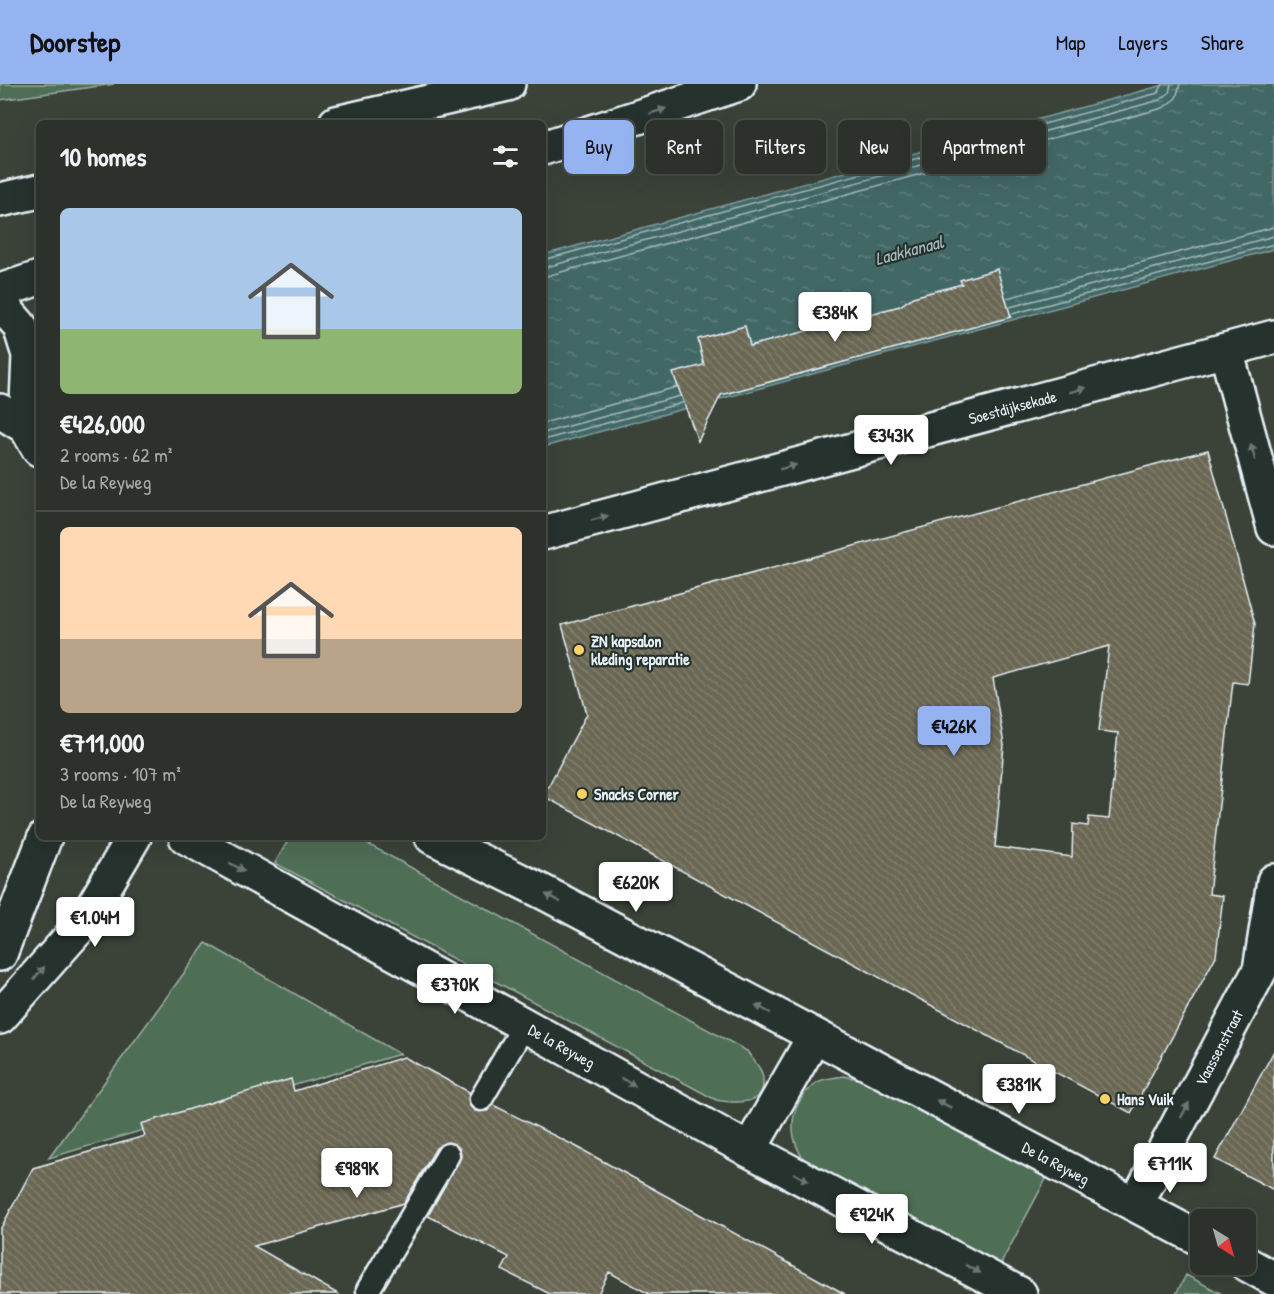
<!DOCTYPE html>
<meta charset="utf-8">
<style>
:root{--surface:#2c322b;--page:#383e37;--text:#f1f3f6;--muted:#a6aaa9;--line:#484d47;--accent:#95b2f1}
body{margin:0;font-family:"Patrick Hand",sans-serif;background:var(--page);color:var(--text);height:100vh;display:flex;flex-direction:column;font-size:22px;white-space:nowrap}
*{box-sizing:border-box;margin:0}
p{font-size:20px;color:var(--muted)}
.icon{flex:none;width:33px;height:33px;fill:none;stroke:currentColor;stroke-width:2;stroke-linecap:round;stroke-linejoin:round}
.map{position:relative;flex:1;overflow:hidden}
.details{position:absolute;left:36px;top:36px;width:510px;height:720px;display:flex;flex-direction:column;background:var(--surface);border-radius:9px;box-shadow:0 6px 24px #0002,0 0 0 2px var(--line)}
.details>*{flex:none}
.banner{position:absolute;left:564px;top:36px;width:570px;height:54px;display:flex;gap:12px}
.needle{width:39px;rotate:143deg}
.controls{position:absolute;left:1190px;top:1125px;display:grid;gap:12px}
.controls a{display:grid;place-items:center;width:66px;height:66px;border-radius:9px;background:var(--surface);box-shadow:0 6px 24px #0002,0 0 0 2px var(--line);font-size:30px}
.price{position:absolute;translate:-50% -51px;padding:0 14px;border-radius:6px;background:#fff;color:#222;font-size:20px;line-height:39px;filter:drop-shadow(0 2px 3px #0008)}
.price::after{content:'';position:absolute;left:50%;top:36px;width:18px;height:14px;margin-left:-9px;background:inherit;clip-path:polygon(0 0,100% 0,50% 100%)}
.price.current{background:var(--accent);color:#111}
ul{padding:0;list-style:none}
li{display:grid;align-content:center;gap:12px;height:318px;padding:0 24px}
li+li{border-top:2px solid var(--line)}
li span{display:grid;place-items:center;height:186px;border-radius:9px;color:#555}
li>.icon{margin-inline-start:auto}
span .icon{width:108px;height:108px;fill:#fffc;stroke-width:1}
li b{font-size:26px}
h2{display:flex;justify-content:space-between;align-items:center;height:72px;padding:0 24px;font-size:26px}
.tag{padding:0 21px;border-radius:9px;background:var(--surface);box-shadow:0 6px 24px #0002,0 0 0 2px var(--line);font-size:21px;line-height:54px}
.tag.current{background:var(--accent);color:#111}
header{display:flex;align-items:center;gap:36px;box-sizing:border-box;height:84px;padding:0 30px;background:var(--accent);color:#111}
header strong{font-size:28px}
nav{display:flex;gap:33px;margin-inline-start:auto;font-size:21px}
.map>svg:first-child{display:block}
.green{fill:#506e57;stroke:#9cb0a8;stroke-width:1.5}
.water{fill:url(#water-ripples);stroke:#849ea0;stroke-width:1.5}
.pier{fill:#3b4339}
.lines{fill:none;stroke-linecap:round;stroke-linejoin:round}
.shore{stroke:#a6babe;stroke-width:1.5}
.building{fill:url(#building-back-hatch);stroke:#e8f1f8;stroke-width:1.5;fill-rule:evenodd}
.service-casing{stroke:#e8f1f8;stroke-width:27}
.minor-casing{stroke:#e8f1f8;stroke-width:38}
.tertiary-casing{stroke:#e8f1f8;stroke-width:38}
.secondary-casing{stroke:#e8f1f8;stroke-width:38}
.service{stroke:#26332d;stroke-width:22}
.minor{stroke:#26332d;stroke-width:33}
.tertiary{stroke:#26332d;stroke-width:33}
.secondary{stroke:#26332d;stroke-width:33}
.oneway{fill:#6a7674}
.poi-dot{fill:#ffd166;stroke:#26332d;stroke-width:2}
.labels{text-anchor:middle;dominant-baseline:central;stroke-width:4.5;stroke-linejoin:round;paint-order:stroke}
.street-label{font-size:16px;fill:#e8f1f8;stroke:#26332d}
.poi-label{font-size:16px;font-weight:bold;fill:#e8f1f8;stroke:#26332d;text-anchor:start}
.water-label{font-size:18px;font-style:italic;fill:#a6babe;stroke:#26332d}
</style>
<header>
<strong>Doorstep</strong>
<nav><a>Map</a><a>Layers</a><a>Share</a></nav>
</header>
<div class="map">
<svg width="1274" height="1210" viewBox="0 0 1274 1210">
<defs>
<pattern id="water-ripples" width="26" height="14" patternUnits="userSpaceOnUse" patternTransform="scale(1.5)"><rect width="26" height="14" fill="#426766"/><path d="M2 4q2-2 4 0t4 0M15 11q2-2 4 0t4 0" fill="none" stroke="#5d7d7d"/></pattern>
<pattern id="building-back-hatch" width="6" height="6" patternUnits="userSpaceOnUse" patternTransform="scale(1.5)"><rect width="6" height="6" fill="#6b6854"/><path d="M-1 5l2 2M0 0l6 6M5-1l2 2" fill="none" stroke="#807e6d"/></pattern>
</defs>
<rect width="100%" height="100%" fill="#3b4339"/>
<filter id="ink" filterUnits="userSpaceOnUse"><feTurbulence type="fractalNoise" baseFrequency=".0167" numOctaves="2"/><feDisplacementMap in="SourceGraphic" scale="12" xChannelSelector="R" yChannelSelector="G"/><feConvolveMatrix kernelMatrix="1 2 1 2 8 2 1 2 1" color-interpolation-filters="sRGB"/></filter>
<g filter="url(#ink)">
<path class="green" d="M0,0H114L0,16Z
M290,753H355L747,967C752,975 763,985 763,995C766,1023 733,1019 716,1016L275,779Z
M206,859L400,970L49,1074Z
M843,992L870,997L1047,1093L998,1185L811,1085C787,1057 785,1024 816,999C822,994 835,994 843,992Z
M1186,1191L1222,1210H1176Z"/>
<path class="water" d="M1167,0H1274V165L543,363V171Z"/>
<path class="pier" d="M39,372V435L0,446V382Z"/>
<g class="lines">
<path class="shore" d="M543,176L1158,9L1163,0
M543,184L1160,16L1169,9L1171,0
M543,193L1163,24L1176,14L1180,0
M1007,214L1274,143
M1010,223L1274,152
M1012,230L1274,160
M543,339L677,303
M543,349L680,312
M543,356L682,319"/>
</g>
<path class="building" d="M997,185L1011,233L721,311L698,357L673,289L704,281L698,255L745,242L750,262L900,222L913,213L962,200L960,196Z
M1208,366L1255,540L1248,600L1233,598L1227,650L1209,810L1223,812L1216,872L1131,1029L543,712L587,630L562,541ZM1109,562L1099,647L1118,649L1109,735L1089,733L1088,742L1073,740L1072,773L995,763L1004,661L993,594Z
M1274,967V1106L1215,1075Z
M404,973L469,1008V1021L475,1027H487L493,1021L577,1063L845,1210H649L609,1188L598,1210H550L502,1186L509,1173L428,1132L461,1072L459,1064L448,1058L436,1064L404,1119L254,1162L338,1210H0V1146L33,1084L145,1052L141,1040L216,1017L291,995L294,1007Z"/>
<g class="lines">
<g class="service-casing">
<path id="service" d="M481,1015L525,940
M368,1206L448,1071"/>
</g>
<g class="minor-casing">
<g id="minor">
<path d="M1226,266L1274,444"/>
<path id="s1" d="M543,449L1274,253"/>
<path d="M749,1066L814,953"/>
<path id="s2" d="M1136,1120L1260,886L1274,797"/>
</g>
</g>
<g class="tertiary-casing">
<g id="tertiary">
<path d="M0,219L20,242L29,271L26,343"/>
<path d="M0,327L26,343L39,365"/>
<path id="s3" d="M186,753L749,1066L1020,1210"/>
<path id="s4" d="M432,753L543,808L1200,1155"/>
<path d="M0,870L45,753"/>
<path d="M0,933L84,838L134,753"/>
<path d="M1245,1179L1274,1195"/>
</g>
</g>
<g class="secondary-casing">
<path id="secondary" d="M336,39L508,0
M543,64L739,0
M0,116L39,107
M0,207L39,194"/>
</g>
<use href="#service" class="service"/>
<use href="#minor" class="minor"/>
<use href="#tertiary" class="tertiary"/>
<use href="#secondary" class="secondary"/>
</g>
<defs><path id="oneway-solid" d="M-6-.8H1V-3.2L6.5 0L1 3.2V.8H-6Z" transform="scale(1.5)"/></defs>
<g class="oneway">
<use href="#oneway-solid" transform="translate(658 27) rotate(-18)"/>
<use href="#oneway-solid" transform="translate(1078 306) rotate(-15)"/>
<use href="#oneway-solid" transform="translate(1253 368) rotate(-105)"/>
<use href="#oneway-solid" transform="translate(788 383) rotate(-15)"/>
<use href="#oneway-solid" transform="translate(600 434) rotate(-15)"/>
<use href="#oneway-solid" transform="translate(237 783) rotate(29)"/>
<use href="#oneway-solid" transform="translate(553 814) rotate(-152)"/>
<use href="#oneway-solid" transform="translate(39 889) rotate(-49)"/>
<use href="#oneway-solid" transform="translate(763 925) rotate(-152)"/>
<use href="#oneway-solid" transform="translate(628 998) rotate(29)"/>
<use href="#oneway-solid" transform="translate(944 1020) rotate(-153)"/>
<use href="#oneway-solid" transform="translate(1185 1026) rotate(-62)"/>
<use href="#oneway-solid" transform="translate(801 1093) rotate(28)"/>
<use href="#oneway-solid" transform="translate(973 1185) rotate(28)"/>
</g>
</g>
<g class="poi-dot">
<circle cx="579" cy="566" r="6"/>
<circle cx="582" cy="710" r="6"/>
<circle cx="1105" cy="1015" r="6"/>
</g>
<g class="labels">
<g class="street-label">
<text stroke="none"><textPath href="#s1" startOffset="486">Soestdijksekade</textPath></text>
<text stroke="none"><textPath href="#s3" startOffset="430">De la Reyweg</textPath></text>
<text stroke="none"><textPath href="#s2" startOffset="177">Vaassenstraat</textPath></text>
<text stroke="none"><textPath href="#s4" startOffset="704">De la Reyweg</textPath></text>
</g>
<g class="poi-label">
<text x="591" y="557">ZN kapsalon<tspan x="591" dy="18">kleding reparatie</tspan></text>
<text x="594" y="710">Snacks Corner</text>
<text x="1117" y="1015">Hans Vuik</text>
</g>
<g class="water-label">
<text transform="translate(909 166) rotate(-15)">Laakkanaal</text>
</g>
</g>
</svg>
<div class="controls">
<a><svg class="needle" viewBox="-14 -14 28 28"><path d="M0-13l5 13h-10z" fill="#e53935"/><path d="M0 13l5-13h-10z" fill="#a6aaa9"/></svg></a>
</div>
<b class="price" style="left:835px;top:259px">€384K</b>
<b class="price" style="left:891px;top:382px">€343K</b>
<b class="price current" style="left:954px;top:673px">€426K</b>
<b class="price" style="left:636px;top:829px">€620K</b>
<b class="price" style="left:95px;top:864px">€1.04M</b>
<b class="price" style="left:455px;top:931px">€370K</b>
<b class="price" style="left:1019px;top:1031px">€381K</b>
<b class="price" style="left:1170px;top:1110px">€711K</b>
<b class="price" style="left:357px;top:1115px">€989K</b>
<b class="price" style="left:872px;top:1161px">€924K</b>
<div class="banner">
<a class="tag current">Buy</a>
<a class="tag">Rent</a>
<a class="tag">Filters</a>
<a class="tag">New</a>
<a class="tag">Apartment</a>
</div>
<section class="details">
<h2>10 homes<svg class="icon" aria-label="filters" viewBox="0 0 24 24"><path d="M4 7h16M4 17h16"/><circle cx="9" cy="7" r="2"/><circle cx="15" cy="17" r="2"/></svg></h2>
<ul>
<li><span style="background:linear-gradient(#a9c7e8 65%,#8fb573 0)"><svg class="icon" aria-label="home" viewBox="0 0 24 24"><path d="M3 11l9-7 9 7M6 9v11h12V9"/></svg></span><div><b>€426,000</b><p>2 rooms · 62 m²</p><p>De la Reyweg</p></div></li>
<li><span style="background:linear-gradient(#ffd9b3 60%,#b9a48a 0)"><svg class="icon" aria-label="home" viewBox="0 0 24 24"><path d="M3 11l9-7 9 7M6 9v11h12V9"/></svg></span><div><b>€711,000</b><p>3 rooms · 107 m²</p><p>De la Reyweg</p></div></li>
</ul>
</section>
</div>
